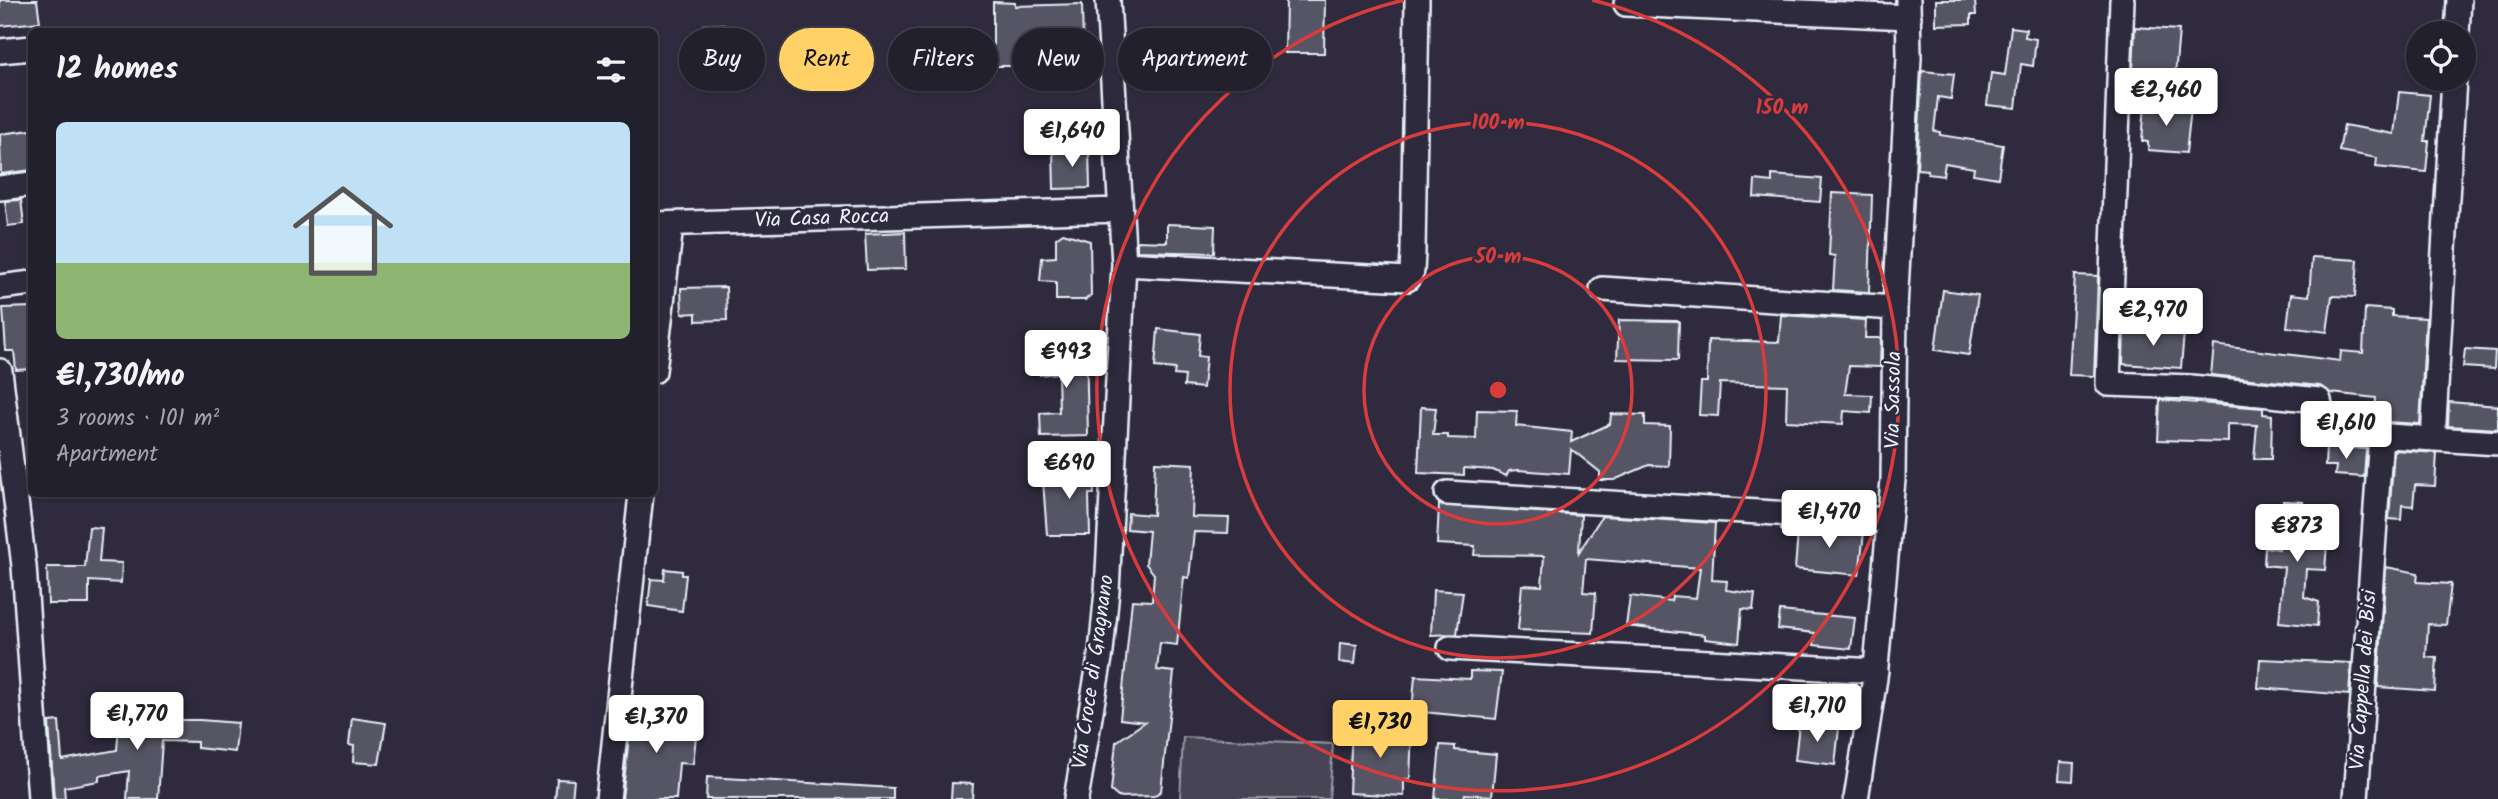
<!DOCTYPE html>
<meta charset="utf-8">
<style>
:root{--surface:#23202e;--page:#2f2d3a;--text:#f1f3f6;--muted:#a3a3aa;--line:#403e4a;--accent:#ffd166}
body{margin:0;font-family:Kalam,sans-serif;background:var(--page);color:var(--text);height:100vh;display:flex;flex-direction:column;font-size:26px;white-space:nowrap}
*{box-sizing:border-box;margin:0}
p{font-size:23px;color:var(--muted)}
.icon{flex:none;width:38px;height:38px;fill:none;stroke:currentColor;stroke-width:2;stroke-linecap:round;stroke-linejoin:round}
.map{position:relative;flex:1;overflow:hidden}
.side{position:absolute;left:28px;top:28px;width:630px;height:469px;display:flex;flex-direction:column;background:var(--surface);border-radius:10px;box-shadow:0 2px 5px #0004,0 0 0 2px var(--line)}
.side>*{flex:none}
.banner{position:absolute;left:679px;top:28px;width:665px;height:63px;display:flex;gap:14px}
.buttons{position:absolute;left:2406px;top:21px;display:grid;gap:14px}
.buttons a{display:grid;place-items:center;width:70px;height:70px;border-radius:50%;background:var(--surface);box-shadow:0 2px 5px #0004,0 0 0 2px var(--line);font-size:35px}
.price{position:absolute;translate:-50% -60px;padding:0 16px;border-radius:7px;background:#fff;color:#222;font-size:23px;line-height:46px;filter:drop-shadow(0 2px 4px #0008)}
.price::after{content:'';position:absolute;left:50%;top:42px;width:21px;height:16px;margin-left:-10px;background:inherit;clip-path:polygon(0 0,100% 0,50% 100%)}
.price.on{background:var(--accent);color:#111}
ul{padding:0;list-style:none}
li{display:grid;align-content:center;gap:14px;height:371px;padding:0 28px}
li span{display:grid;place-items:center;height:217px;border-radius:10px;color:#555}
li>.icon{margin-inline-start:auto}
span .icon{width:126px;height:126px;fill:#fffc;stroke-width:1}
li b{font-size:30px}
h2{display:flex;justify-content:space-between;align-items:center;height:84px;padding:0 28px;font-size:30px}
.tag{padding:0 24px;border-radius:32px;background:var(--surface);box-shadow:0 2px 5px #0004,0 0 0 2px var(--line);font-size:24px;line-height:63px}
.tag.on{background:var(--accent);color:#111}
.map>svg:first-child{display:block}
.park{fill:#464455;stroke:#979aa6;stroke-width:2}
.building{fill:#575565;stroke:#e8f1f8;stroke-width:2}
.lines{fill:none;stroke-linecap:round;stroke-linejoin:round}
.minor-casing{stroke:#e8f1f8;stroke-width:28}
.minor{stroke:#2f2a3d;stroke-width:23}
.ring{fill:none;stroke:#d83c3d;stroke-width:3.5}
.labels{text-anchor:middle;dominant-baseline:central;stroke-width:5;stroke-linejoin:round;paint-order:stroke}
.street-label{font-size:21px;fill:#e8f1f8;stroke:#2f2a3d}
.centre{fill:#d83c3d;stroke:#2f2a3d;stroke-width:3.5}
.ring-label{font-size:21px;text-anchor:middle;font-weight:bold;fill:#d83c3d;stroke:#2f2a3d;stroke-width:5;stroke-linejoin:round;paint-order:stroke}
</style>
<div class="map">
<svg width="2498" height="799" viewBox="0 0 2498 799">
<rect width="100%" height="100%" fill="#2f2a3d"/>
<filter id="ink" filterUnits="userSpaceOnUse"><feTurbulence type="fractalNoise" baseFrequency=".0143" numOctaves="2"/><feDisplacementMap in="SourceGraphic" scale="14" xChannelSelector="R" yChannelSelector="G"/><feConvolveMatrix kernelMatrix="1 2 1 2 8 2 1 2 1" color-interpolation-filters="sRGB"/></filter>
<g filter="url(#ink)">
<path class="park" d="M1183,737L1333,744L1329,799H1180Z"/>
<path class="building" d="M0,0H37L40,22L0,26Z
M1286,0H1325L1324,53H1285Z
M1936,0H1975L1976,15H1971V24L1936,25Z
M993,2L1015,3V6L1082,4L1083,46L1056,47L1057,66H993Z
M724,24L725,54L704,55L703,25Z
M2011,27L2026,29L2025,37L2036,39L2033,66L2021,64L2016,108L1987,105L1991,73L2005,75Z
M2135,27L2179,30L2175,76L2133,73Z
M1922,71L1954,74L1951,99L1938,97L1934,131L1940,132V135L2003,145L1998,178L1973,174L1974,168L1945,163L1943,176L1928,174V170L1917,169Z
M2399,92L2430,95L2425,141H2429L2426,172L2376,167L2377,158L2339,151L2344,125L2394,134Z
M2145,104L2191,108L2186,153L2148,150V142L2142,141Z
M32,130V170L1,174L0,134Z
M1089,149L1090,188L1054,189L1053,150Z
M1772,175L1822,179L1820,202L1754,197L1755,180L1772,182Z
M1832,193L1872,195L1869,292L1833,290L1835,256L1829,255Z
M21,200L24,224L8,226L5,201Z
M1167,224L1215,226L1214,253L1137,251V241L1167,242Z
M905,232L906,269L867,270L865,234Z
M1063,233L1090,241L1091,295L1085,300H1056V282L1040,281L1042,258L1056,257V238Z
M2312,257L2358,260L2355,297L2332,296L2327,332L2287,327L2291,294L2309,296Z
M2075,275L2098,276L2094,376L2069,375Z
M726,287L727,320L696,321V313L682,314L681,288Z
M1943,290L1978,295L1969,355L1935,350Z
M32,307V369L16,370L14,351H6L3,308Z
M2365,308L2392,310V316L2426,318L2420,424L2337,419L2375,420L2376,398L2331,393L2320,386L2211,375L2214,345L2340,361L2341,351L2363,353Z
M1781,315L1866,320L1865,338H1881L1880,367L1849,366L1845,394L1872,395L1871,413L1844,411L1843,424L1786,421L1787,385L1720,383L1718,416L1699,415L1701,382H1707L1708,340L1779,342Z
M1619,320L1679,321L1678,360L1617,359Z
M2124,327L2184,332L2181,368L2123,364Z
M1158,329L1200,334L1198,356L1206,357L1203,388L1184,386L1185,376L1174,375L1175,369L1155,367Z
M1086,342L1088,436L1041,437L1040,413L1059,412L1058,373L1040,375L1038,346Z
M2465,349L2495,351L2494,369L2463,367Z
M2160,400L2263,408V414L2272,415L2271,459H2254L2257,425L2228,424V442L2158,440Z
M2449,402L2498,406V429L2448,426Z
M1421,407L1436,408L1433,435H1448V438L1476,439L1477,410L1517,411L1516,426L1572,432L1571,442L1610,424L1611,414L1645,415V425L1670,426L1669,466L1649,465L1614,480H1600V472L1571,449L1569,474L1518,470L1509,471L1506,476L1493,470L1464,468V475L1418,473Z
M2326,446L2366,449L2364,477L2335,475L2336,466H2325Z
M2394,450L2437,453L2435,486L2415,485L2413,506L2402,505L2401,520L2389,519Z
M1155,462L1194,464L1192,517L1229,518L1228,533L1194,532L1189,578L1184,577L1177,645L1160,643L1157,670L1174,672L1161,791L1154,796L1118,797L1111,791L1116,742L1145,722L1120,719L1132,600L1152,601L1154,574L1146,564L1149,531L1127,529L1128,513L1153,515Z
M1093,467L1094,494H1089L1090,535H1047L1043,481H1055V468Z
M2283,501L2303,502L2302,519L2317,520L2315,543L2327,544L2325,570L2306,569L2304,597L2319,602L2317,626L2279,622L2284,567L2264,565L2265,547L2279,549Z
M1439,505L1581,515L1579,552L1602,516L1715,523L1712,580L1727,581L1726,590L1755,594L1753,610L1742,609L1739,643L1705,639V635L1626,626L1630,596L1671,601L1672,596L1696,598L1700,568L1586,559L1583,592L1596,593L1593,633L1518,630L1522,585L1542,586L1544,556L1474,555L1475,546L1437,544Z
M89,527L102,528L99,562L122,563L121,583L89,581V604H48L47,567H85Z
M1782,527L1864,532L1859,575L1795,569L1798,532L1781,530Z
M2386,567L2418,573L2417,582L2451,584L2446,625L2428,624L2426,657L2437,658L2435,691L2378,687Z
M665,569L682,571V575H686L682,611L648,606L651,579L664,580Z
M1433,590L1463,592L1457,634L1431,635Z
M1780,611L1855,618L1851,649L1814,645L1815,633L1778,629Z
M1340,643L1357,645L1355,664L1339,662Z
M2260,659L2351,663L2349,695L2258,688Z
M1470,671L1502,672L1496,719L1412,711L1415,676L1470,679Z
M633,702L658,705L656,723L697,727L693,764L679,763L676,799H622Z
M120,712L147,714V720H200L238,723L235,752L197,748V742L162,741L158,799H127L129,771L99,776V781L64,787L65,799H54L49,722L59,721L62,760L117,750Z
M352,718L386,723L379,764L353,762L354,746L349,745Z
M1799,724L1839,728L1835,765L1795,760Z
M1352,725L1412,728L1410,779H1404V796L1349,793Z
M1440,745L1455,746V750L1496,754L1492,796L1465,794L1464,799H1435Z
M2060,762L2074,763L2073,781L2059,780Z
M707,777L893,788V799H706Z
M557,779L574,780L572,799H555Z
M952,783L973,784L972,799H951Z"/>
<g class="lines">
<g class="minor-casing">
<path id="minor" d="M2122,0L2108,384L2191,387L2319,400L2325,432L2498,443
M1626,4L1909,17
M2457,33L2459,0
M0,51L32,48
M0,188L32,184
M654,224L1119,210
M1124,264L1407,279L1412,271L1413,253L1417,0
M0,287L32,283
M1602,289L1895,308
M0,371L24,566L40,799
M654,371L671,226
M2433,439L2454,79
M1447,493L1889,520
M1450,648L1876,671
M608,799L641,494
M1076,799L1101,652L1107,591L1124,264L1108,0
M1856,799L1875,678L1893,480L1895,308L1909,58L1908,0
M2356,799L2381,435"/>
</g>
<use href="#minor" class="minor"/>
</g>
</g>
<g class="ring">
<circle cx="1498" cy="390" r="134"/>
<circle cx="1498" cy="390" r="268"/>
<path d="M1592 0A401 401 0 1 1 1404 0"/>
</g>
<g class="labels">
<g class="street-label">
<text transform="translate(822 219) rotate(-2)">Via Casa Rocca</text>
<text transform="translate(1894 400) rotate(-89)">Via Sassola</text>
<text transform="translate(1094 672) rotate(-82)">Via Croce di Gragnano</text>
<text transform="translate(2364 680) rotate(-86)">Via Cappella dei Bisi</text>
</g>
</g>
<circle cx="1498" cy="390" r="10" class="centre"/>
<g class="ring-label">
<text x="1782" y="114">150 m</text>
<text x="1498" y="129">100 m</text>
<text x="1498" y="263">50 m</text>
</g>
</svg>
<div class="buttons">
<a><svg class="icon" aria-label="locate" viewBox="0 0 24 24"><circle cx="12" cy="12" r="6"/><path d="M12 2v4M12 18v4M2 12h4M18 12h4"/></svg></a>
</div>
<b class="price" style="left:2166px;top:128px">€2,460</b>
<b class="price" style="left:1072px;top:169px">€1,640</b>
<b class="price" style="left:2153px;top:348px">€2,970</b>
<b class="price" style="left:1066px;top:390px">€993</b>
<b class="price" style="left:2346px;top:461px">€1,610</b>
<b class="price" style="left:1069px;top:501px">€690</b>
<b class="price" style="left:1829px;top:550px">€1,470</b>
<b class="price" style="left:2297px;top:564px">€873</b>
<b class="price" style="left:1817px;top:744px">€1,710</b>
<b class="price" style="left:137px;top:752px">€1,770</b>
<b class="price" style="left:656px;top:755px">€1,370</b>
<b class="price on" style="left:1380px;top:760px">€1,730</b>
<div class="banner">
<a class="tag">Buy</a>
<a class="tag on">Rent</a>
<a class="tag">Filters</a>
<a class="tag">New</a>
<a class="tag">Apartment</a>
</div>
<section class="side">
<h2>12 homes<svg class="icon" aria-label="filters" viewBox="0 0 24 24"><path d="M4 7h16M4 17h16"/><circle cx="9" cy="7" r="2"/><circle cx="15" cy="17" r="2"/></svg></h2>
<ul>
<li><span style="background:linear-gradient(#bfe0f5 65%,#8fb573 0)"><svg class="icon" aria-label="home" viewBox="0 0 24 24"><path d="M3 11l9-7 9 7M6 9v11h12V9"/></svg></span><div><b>€1,730/mo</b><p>3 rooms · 101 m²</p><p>Apartment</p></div></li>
</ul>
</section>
</div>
